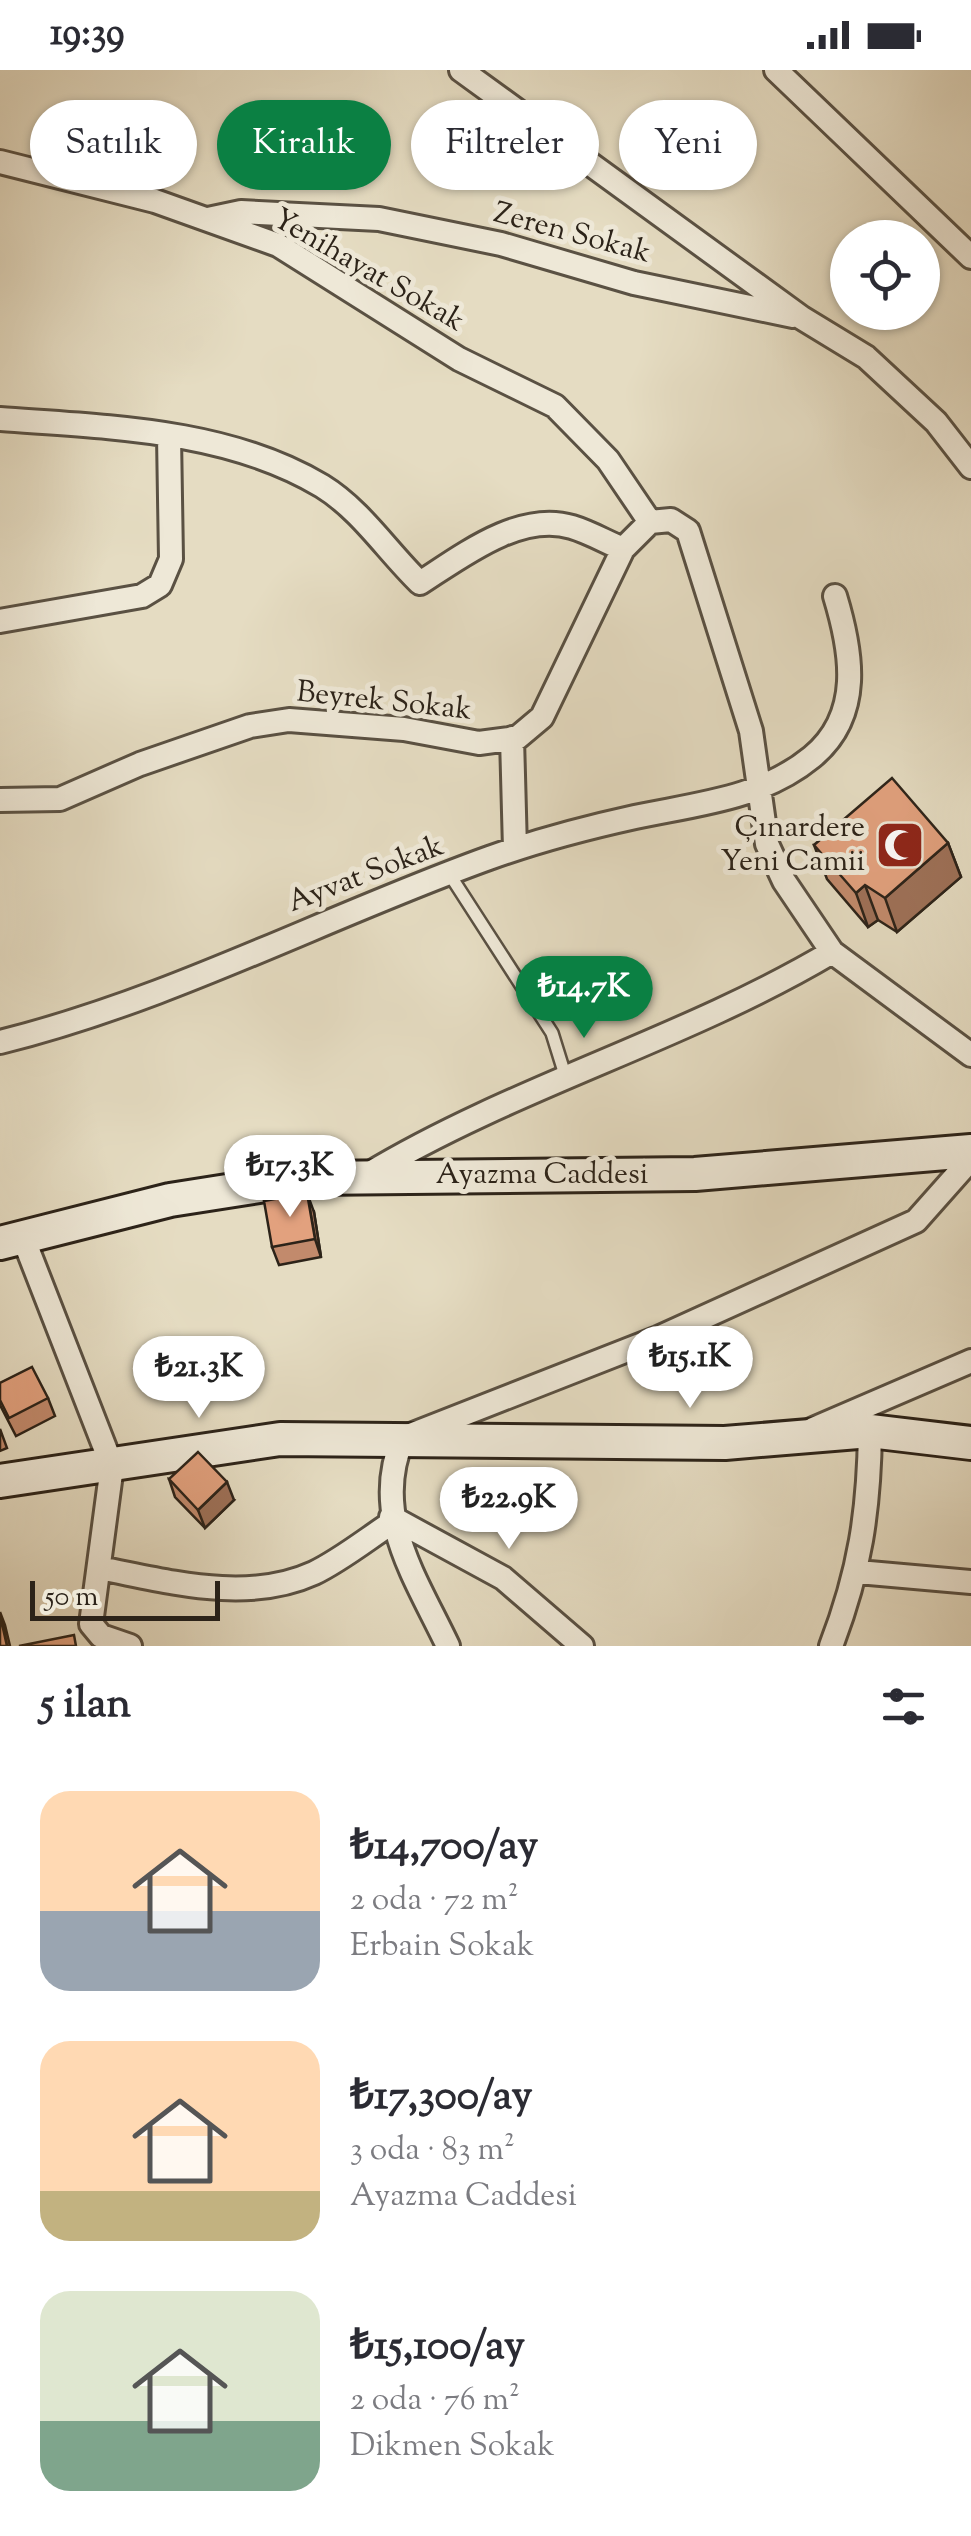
<!DOCTYPE html>
<html lang="tr">
<meta charset="utf-8">
<style>
:root{--surface:#fff;--page:#f7f7f7;--text:#2b2b33;--muted:#7c7c81;--accent:#0b8043}
body{margin:0;font-family:"Sorts Mill Goudy",serif;background:var(--page);color:var(--text);height:100vh;display:flex;flex-direction:column;font-size:38px;white-space:nowrap}
*{box-sizing:border-box;margin:0}
p{font-size:32px;color:var(--muted)}
.icon{flex:none;width:55px;height:55px;fill:none;stroke:currentColor;stroke-width:2;stroke-linecap:round;stroke-linejoin:round}
.map{position:relative;height:1576px;overflow:hidden}
.side{display:flex;flex-direction:column;background:var(--surface);flex:1}
.side>*{flex:none}
.guide{position:absolute;left:30px;top:30px;width:912px;height:90px;display:flex;gap:20px}
.buttons{position:absolute;left:830px;top:150px;display:grid;gap:20px}
.buttons a{display:grid;place-items:center;width:110px;height:110px;border-radius:50%;background:var(--surface);box-shadow:0 2px 8px #0004;font-size:50px}
.scale{position:absolute;left:30px;bottom:25px;width:190px;box-sizing:border-box;padding-left:10px;border:5px solid #2c2319;border-top:0;font-size:28px;line-height:35px;white-space:nowrap;color:#2c2319;-webkit-text-stroke:8px #eee8d7;paint-order:stroke}
.price{position:absolute;translate:-50% -85px;padding:0 22px;border-radius:35px;background:#fff;color:#222;font-size:32px;line-height:65px;filter:drop-shadow(0 2px 5px #0008)}
.price::after{content:'';position:absolute;left:50%;top:60px;width:30px;height:22px;margin-left:-15px;background:inherit;clip-path:polygon(0 0,100% 0,50% 100%)}
.price.current{background:var(--accent);color:#fff}
ul{padding:0;list-style:none}
li{display:flex;align-items:center;gap:30px;height:250px;padding:0 40px}
li span{display:grid;place-items:center;flex:none;width:280px;height:200px;border-radius:30px;color:#555}
li>.icon{margin-inline-start:auto}
span .icon{width:120px;height:120px;fill:#fffc;stroke-width:1}
li b{font-size:42px}
h2{display:flex;justify-content:space-between;align-items:center;height:120px;padding:0 40px;font-size:42px}
.chip{padding:0 35px;border-radius:45px;background:var(--surface);box-shadow:0 2px 8px #0004;font-size:35px;line-height:90px}
.chip.current{background:var(--accent);color:#fff}
.status{display:flex;justify-content:space-between;align-items:center;height:70px;padding:0 50px;background:var(--surface);direction:ltr}
.status svg{height:28px;fill:currentColor}
.map>svg:first-child{display:block}
.lines{fill:none;stroke-linecap:round;stroke-linejoin:round}
.lane-casing{stroke:#5a5143;stroke-width:16}
.street-casing{stroke:#5a5143;stroke-width:28}
.secondary-casing{stroke:#2c2319;stroke-width:38}
.lane{stroke:#eee8d7;stroke-width:11}
.street{stroke:#eee8d7;stroke-width:22}
.secondary{stroke:#eee8d7;stroke-width:32}
.wall{fill:#c28a6c;stroke:#2c2319;stroke-width:2.5}
.shaded-wall{fill:#9e7158;stroke:#2c2319;stroke-width:2.5}
.building{fill:#e2a17e;stroke:#2c2319;stroke-width:2.5}
.labels{text-anchor:middle;dominant-baseline:central;stroke-width:10;stroke-linejoin:round;paint-order:stroke}
.street-label{font-size:30px;fill:#2c2319;stroke:#eee8d7}
.poi-label{font-size:30px;fill:#2c2319;stroke:#eee8d7;text-anchor:end}
</style>
<div class="status"><b>19:39</b><svg viewBox="0 0 49 12"><path d="M0 12V9h3v3zM5 12V6h3v6zM10 12V3h3v9zM15 12V0h3v12zM26 1h20v11H26zM47 4h2v5h-2z"/></svg></div>
<div class="map">
<svg width="971" height="1576" viewBox="0 0 971 1576">
<rect width="100%" height="100%" fill="#e5dcc2"/>
<filter id="stains"><feTurbulence type="fractalNoise" baseFrequency=".002" numOctaves="4"/><feColorMatrix values="0 0 0 0 .2 0 0 0 0 .09 0 0 0 0 .02 0 0 0 .5 -.17"/></filter>
<radialGradient id="worn" r=".72"><stop offset=".6" stop-color="#630" stop-opacity="0"/><stop offset="1" stop-color="#630" stop-opacity=".3"/></radialGradient>
<g class="lines">
<g class="lane-casing">
<path id="lane" d="M450,805L552,963L566,1008"/>
</g>
<g class="street-casing">
<path id="street" d="M461,0L802,248L866,287L936,352L971,397
M776,0L971,187
M0,92L155,131L278,175L459,289L555,336L608,390L650,452
M208,149L241,142L379,149L501,174L634,213L793,246
M0,349C107,357 227,359 322,416C361,440 387,481 420,513C462,486 520,441 572,457C589,462 606,472 623,479
M650,452L671,450L688,461L751,661L767,774L784,811L832,882L971,985
M0,551L142,526L160,515L171,489L169,366
M512,668L515,779
M0,730L60,729L140,694L250,656L289,650L404,659L479,673L517,668L542,647L623,479L650,452
M0,972C170,930 325,847 489,788C536,771 585,758 635,747C696,734 761,729 812,687C863,645 852,582 835,526
M367,1105C515,1016 684,970 832,882
M24,1170L112,1396L91,1554L101,1566L130,1576
M813,1359L971,1291
M391,1447L503,1508L582,1576
M99,1498C168,1511 246,1534 314,1503C341,1490 367,1469 393,1452
M858,1502L971,1512
M448,1576C416,1508 370,1444 403,1368L658,1268L916,1151L971,1089
M831,1576C860,1501 869,1441 870,1361"/>
</g>
<g class="secondary-casing">
<path id="secondary" d="M0,1173L170,1130L310,1108L695,1104L971,1081
M0,1411L280,1369L725,1373L870,1361L971,1373"/>
</g>
<use href="#lane" class="lane"/>
<use href="#street" class="street"/>
<use href="#secondary" class="secondary"/>
</g>
<path class="wall" d="M948,773L961,807L897,862L878,850L868,857L827,809L814,775Z
M314,1142L321,1187L279,1195L272,1177Z
M0,1313L48,1328L55,1346L16,1366L0,1335Z
M0,1359L7,1378L0,1381Z
M169,1409L234,1430L205,1458L175,1427Z"/>
<path class="shaded-wall" d="M948,773L961,807L897,862L885,828Z
M865,815L878,850L868,857L856,823Z
M307,1123L314,1142L321,1187L315,1169Z
M227,1412L234,1430L205,1458L198,1440Z
M0,1542L5,1555L10,1576H7Z"/>
<path class="building" d="M892,708L948,773L885,828L865,815L856,823L814,775Z
M307,1123L315,1169L272,1177L264,1131Z
M32,1297L48,1328L9,1348L0,1330V1313Z
M198,1382L227,1412L198,1440L169,1409Z
M0,1545L7,1576H0Z
M74,1565L76,1576H19Z"/>
<defs>
<g id="mosque-square" transform="scale(2.5)"><rect x="-9" y="-9" width="18" height="18" rx="4" fill="#8f2418" stroke="#eee8d7"/><path d="M3.5-4.9A6 6 0 1 0 3.5 4.9A5 5 0 1 1 3.5-4.9Z" fill="#fff"/></g>
</defs>
<g fill-rule="evenodd">
<use href="#mosque-square" x="900" y="775"/>
</g>
<g class="labels">
<g class="street-label">
<text transform="translate(572 164) rotate(15)">Zeren Sokak</text>
<text transform="translate(368 201) rotate(30)">Yenihayat Sokak</text>
<text transform="translate(384 632) rotate(6)">Beyrek Sokak</text>
<text transform="translate(366 805) rotate(-21)">Ayvat Sokak</text>
<text x="542" y="1105">Ayazma Caddesi</text>
</g>
<g class="poi-label">
<text x="865" y="758">Çınardere<tspan x="865" dy="34">Yeni Camii</tspan></text>
</g>
</g>
<rect width="100%" height="100%" filter="url(#stains)"/>
<rect width="100%" height="100%" fill="url(#worn)"/>
</svg>
<div class="buttons">
<a><svg class="icon" aria-label="locate" viewBox="0 0 24 24"><circle cx="12" cy="12" r="6"/><path d="M12 2v4M12 18v4M2 12h4M18 12h4"/></svg></a>
</div>
<div class="scale">50 m</div>
<b class="price current" style="left:584px;top:971px">₺14.7K</b>
<b class="price" style="left:290px;top:1150px">₺17.3K</b>
<b class="price" style="left:690px;top:1341px">₺15.1K</b>
<b class="price" style="left:199px;top:1351px">₺21.3K</b>
<b class="price" style="left:509px;top:1482px">₺22.9K</b>
<div class="guide">
<a class="chip">Satılık</a>
<a class="chip current">Kiralık</a>
<a class="chip">Filtreler</a>
<a class="chip">Yeni</a>
</div>
</div>
<section class="side">
<h2>5 ilan<svg class="icon" aria-label="filters" viewBox="0 0 24 24"><path d="M4 7h16M4 17h16"/><circle cx="9" cy="7" r="2"/><circle cx="15" cy="17" r="2"/></svg></h2>
<ul>
<li><span style="background:linear-gradient(#ffd9b3 60%,#9aa5b1 0)"><svg class="icon" aria-label="home" viewBox="0 0 24 24"><path d="M3 11l9-7 9 7M6 9v11h12V9"/></svg></span><div><b>₺14,700/ay</b><p>2 oda · 72 m²</p><p>Erbain Sokak</p></div></li>
<li><span style="background:linear-gradient(#ffd9b3 75%,#c2b280 0)"><svg class="icon" aria-label="home" viewBox="0 0 24 24"><path d="M3 11l9-7 9 7M6 9v11h12V9"/></svg></span><div><b>₺17,300/ay</b><p>3 oda · 83 m²</p><p>Ayazma Caddesi</p></div></li>
<li><span style="background:linear-gradient(#dfe7d0 65%,#7fa58c 0)"><svg class="icon" aria-label="home" viewBox="0 0 24 24"><path d="M3 11l9-7 9 7M6 9v11h12V9"/></svg></span><div><b>₺15,100/ay</b><p>2 oda · 76 m²</p><p>Dikmen Sokak</p></div></li>
</ul>
</section>
